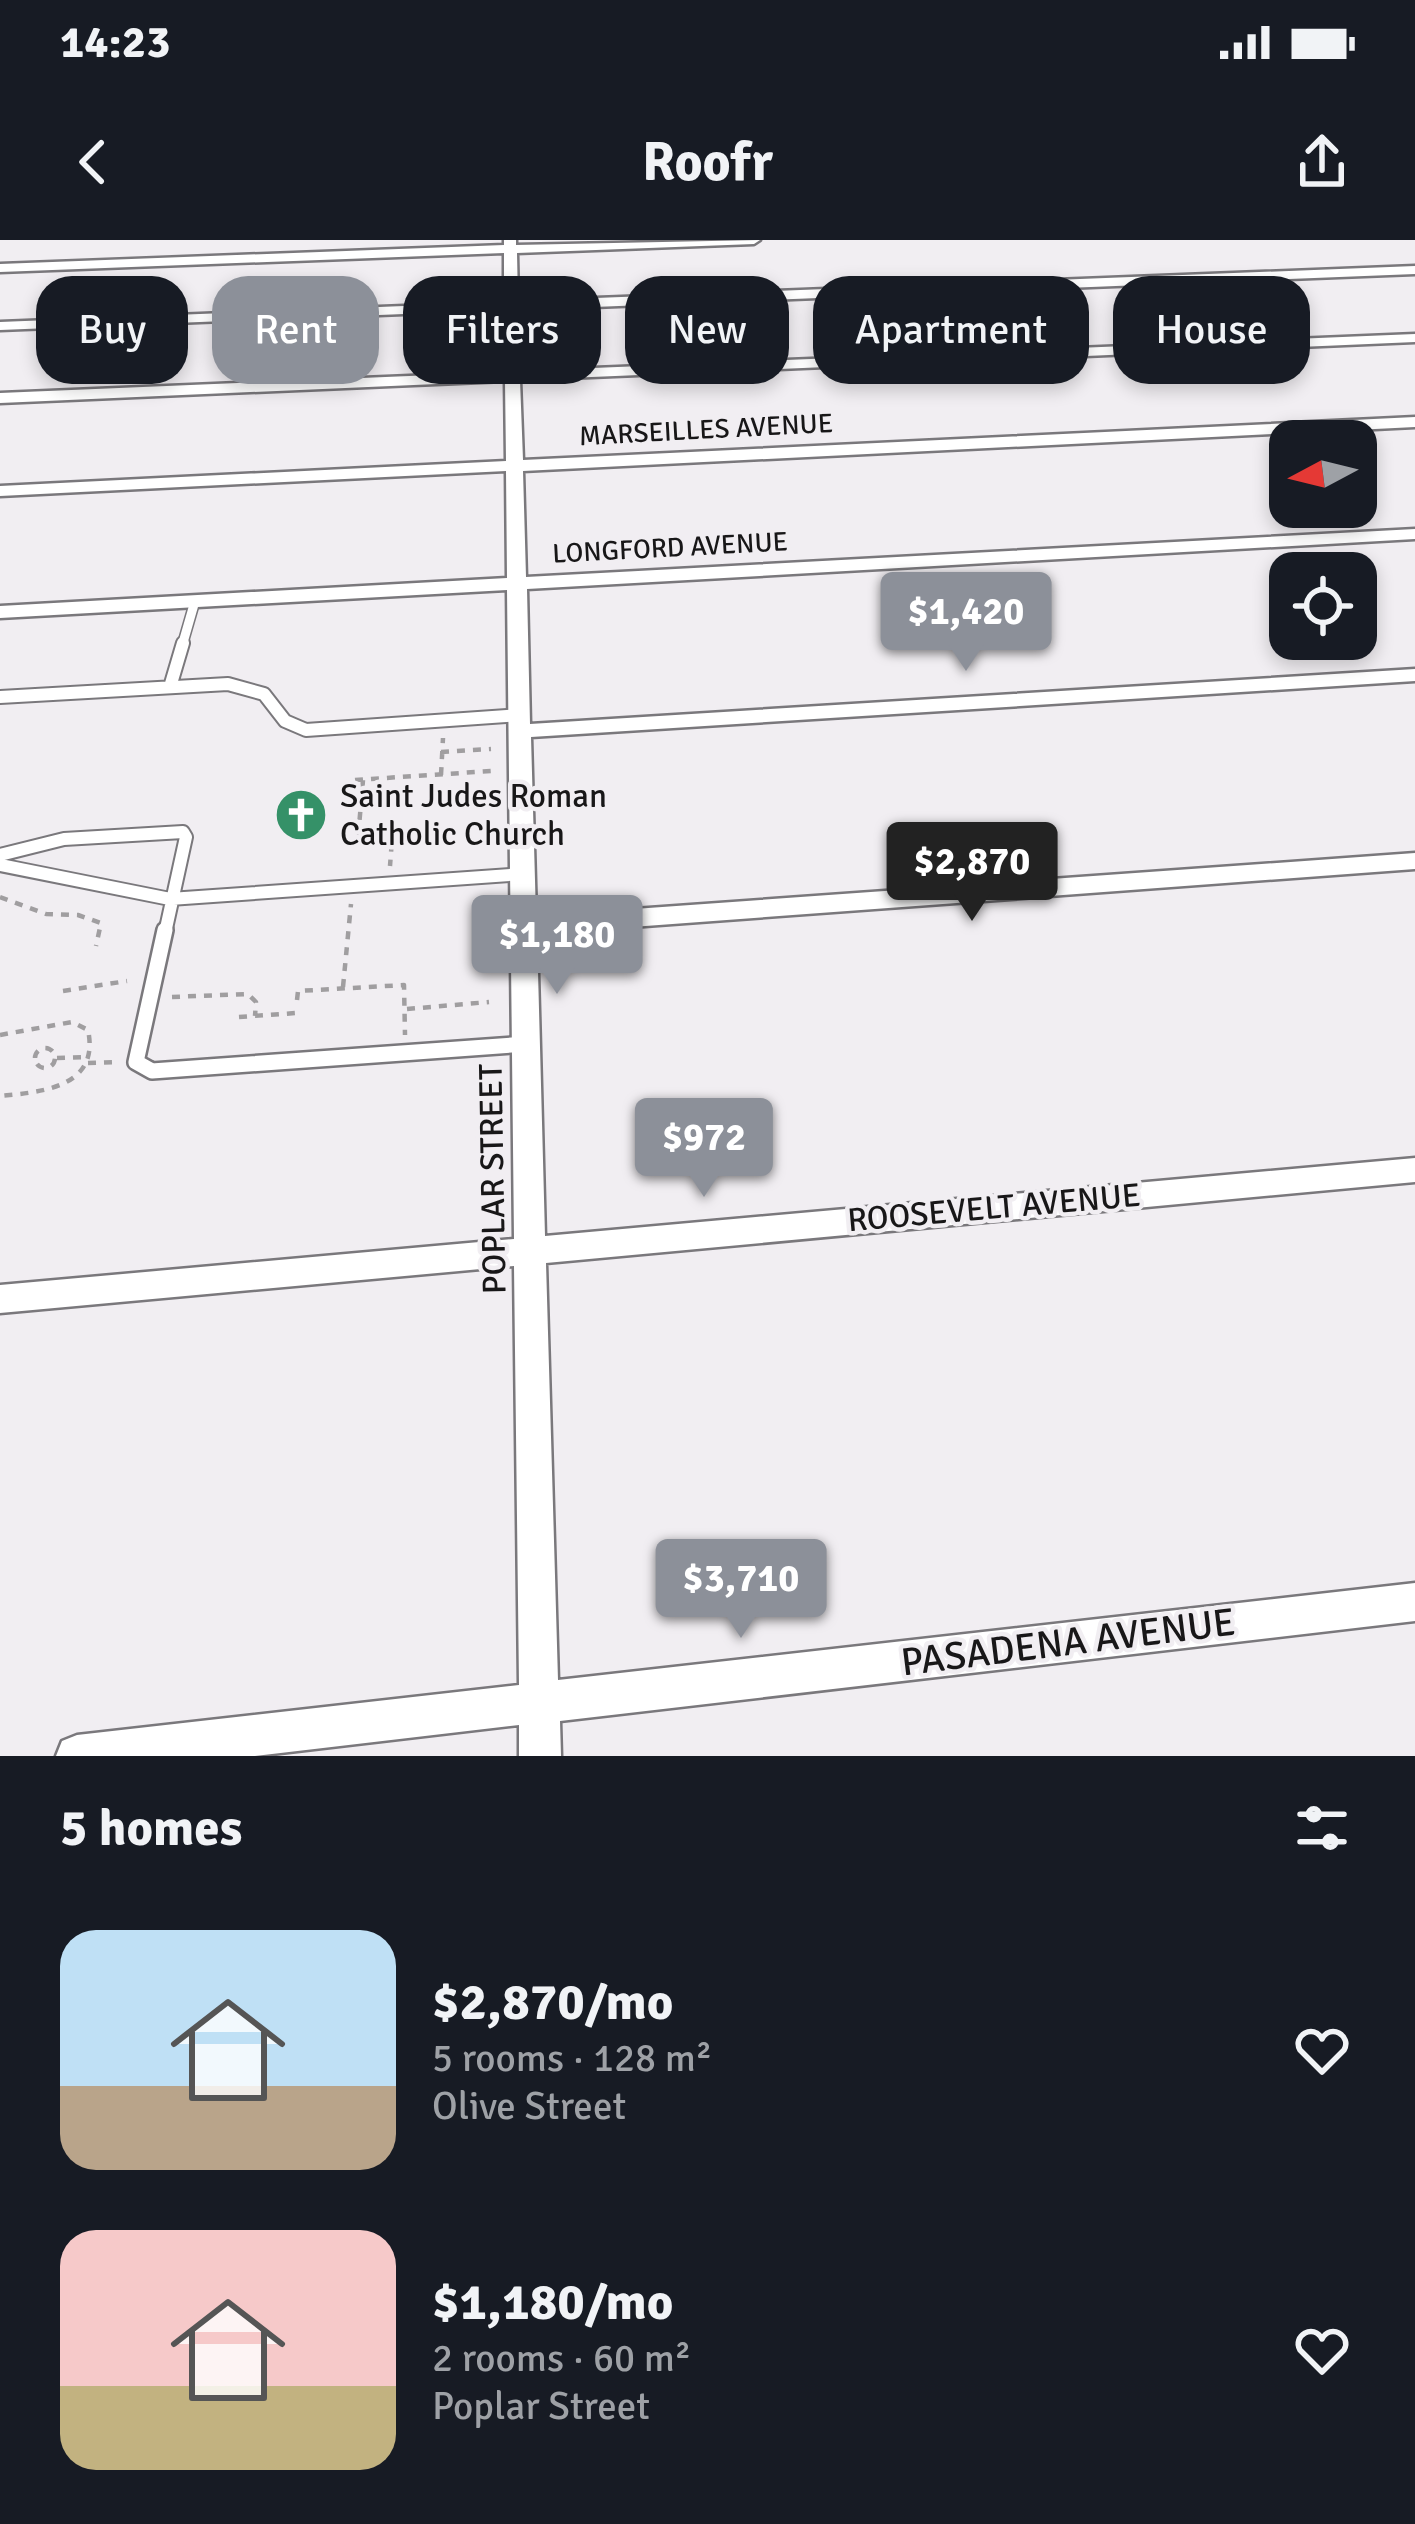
<!DOCTYPE html>
<meta charset="utf-8">
<style>
:root{--surface:#171b24;--page:#20242c;--text:#f1f3f6;--muted:#9ea1a6;--accent:#8c9099}
body{margin:0;font-family:Signika,sans-serif;background:var(--page);color:var(--text);height:100vh;display:flex;flex-direction:column;font-size:45px;white-space:nowrap}
*{box-sizing:border-box;margin:0}
p{font-size:39px;color:var(--muted)}
.icon{flex:none;width:66px;height:66px;fill:none;stroke:currentColor;stroke-width:2;stroke-linecap:round;stroke-linejoin:round}
.map{position:relative;height:1516px;overflow:hidden}
.details{display:flex;flex-direction:column;background:var(--surface);flex:1}
.details>*{flex:none}
.top-card{position:absolute;left:36px;top:36px;width:1344px;height:108px;display:flex;gap:24px}
.needle{width:78px;rotate:263deg}
.fabs{position:absolute;left:1269px;top:180px;display:grid;gap:24px}
.fabs a{display:grid;place-items:center;width:108px;height:108px;border-radius:24px;background:var(--surface);box-shadow:0 6px 18px #0003;font-size:60px}
.price{position:absolute;translate:-50% -102px;padding:0 27px;border-radius:12px;background:var(--accent);color:#fff;font-size:39px;line-height:78px;filter:drop-shadow(0 3px 6px #0008)}
.price::after{content:'';position:absolute;left:50%;top:72px;width:36px;height:27px;margin-left:-18px;background:inherit;clip-path:polygon(0 0,100% 0,50% 100%)}
.price.active{background:#222;color:#fff}
ul{padding:0;list-style:none}
li{display:flex;align-items:center;gap:36px;height:300px;padding:0 60px}
li span{display:grid;place-items:center;flex:none;width:336px;height:240px;border-radius:36px;color:#555}
li>.icon{margin-inline-start:auto}
span .icon{width:144px;height:144px;fill:#fffc;stroke-width:1}
li b{font-size:51px}
h2{display:flex;justify-content:space-between;align-items:center;height:144px;padding:0 60px;font-size:51px}
.pill{padding:0 42px;border-radius:36px;background:var(--surface);box-shadow:0 6px 18px #0003;font-size:42px;line-height:108px}
.pill.active{background:var(--accent);color:#fff}
.status{display:flex;justify-content:space-between;align-items:center;height:84px;padding:0 60px;background:var(--surface);direction:ltr}
.status svg{height:33px;fill:currentColor}
header{display:flex;justify-content:space-between;align-items:center;height:156px;padding:0 60px;background:var(--surface);font-size:54px;font-weight:800}
.map>svg:first-child{display:block}
.lines{fill:none;stroke-linecap:round;stroke-linejoin:round}
.lane-far2-casing{stroke:#7a787c;stroke-width:12}
.lane-far1-casing{stroke:#7a787c;stroke-width:16}
.lane-casing{stroke:#7a787c;stroke-width:20}
.street-casing{stroke:#7a787c;stroke-width:5}
.path{stroke:#a09ea0;stroke-width:4.5;stroke-dasharray:8 8;stroke-linecap:butt}
.lane-far2{stroke:#fff;stroke-width:9}
.lane-far1{stroke:#fff;stroke-width:12}
.lane{stroke:#fff;stroke-width:15}
.street{fill:#fff;fill-rule:evenodd}
.labels{text-anchor:middle;dominant-baseline:central;stroke-width:9;stroke-linejoin:round;paint-order:stroke}
.far-street-label{font-size:27px;fill:#181718;stroke:#f1eef2}
.poi-label{font-size:33px;fill:#181718;stroke:#f1eef2;text-anchor:start}
.street-label{font-size:33px;fill:#181718;stroke:#f1eef2}
.near-street-label{font-size:39px;fill:#181718;stroke:#f1eef2}
</style>
<div class="status"><b>14:23</b><svg viewBox="0 0 49 12"><path d="M0 12V9h3v3zM5 12V6h3v6zM10 12V3h3v9zM15 12V0h3v12zM26 1h20v11H26zM47 4h2v5h-2z"/></svg></div>
<header><svg class="icon" aria-label="back" viewBox="0 0 24 24"><path d="M15 5l-7 7 7 7"/></svg>Roofr<svg class="icon" aria-label="share" viewBox="0 0 24 24"><path d="M12 15V3M7 8l5-5 5 5M5 13v7h14v-7"/></svg></header>
<div class="map">
<svg width="1415" height="1516" viewBox="0 0 1415 1516">
<rect width="100%" height="100%" fill="#f1eef2"/>
<g class="lines">
<g class="lane-far2-casing">
<path id="lane-far2" d="M182,406L195,361"/>
</g>
<g class="lane-far1-casing">
<path id="lane-far1" d="M170,447L183,403
M0,457L228,444L264,454L285,481L306,490L520,475
M0,615L64,599L183,592L186,597L165,693
M0,625L170,659L523,634"/>
</g>
<g class="lane-casing">
<path id="lane" d="M165,690L136,822L152,831L526,804"/>
</g>
<g class="street-casing">
<path id="street" d="M504,0H516V5L760,0L754,4L517,13L518,61L1415,26V34L518,70L520,131L1415,94V102L520,140L523,220L1415,177V187L523,231L526,337L1415,289V299L527,349L530,484L1415,429V441L531,497L536,676L1415,613V629L537,694L545,996L1415,918V942L546,1023L558,1440L1415,1343V1381L560,1481L561,1516H519V1485L255,1516H56L62,1501L77,1495L519,1445L514,1026L0,1073V1045L514,999L507,350L0,378V366L507,338L506,231L0,256V246L506,221L505,141L0,163V153L505,132L504,70L0,90V82L504,62V13L0,32V24L504,5Z"/>
</g>
<path class="path" d="M441,512L491,509
M441,535L443,498
M355,540L491,531
M363,540L358,598L392,600L390,626
M0,657L46,674L78,675L101,683L96,706
M343,747L351,664
M63,751L127,741
M172,757L248,754L256,762L255,776
M297,760L298,751L404,745L405,795
M407,769L489,762
M239,777L296,773
M0,795L72,782L88,790C100,847 43,852 0,856
M35 818a10 10 0 1 1 20 0a10 10 0 1 1-20 0Z
M57,818L87,817
M88,823L118,822"/>
<use href="#lane-far2" class="lane-far2"/>
<use href="#lane-far1" class="lane-far1"/>
<use href="#lane" class="lane"/>
<use href="#street" class="street"/>
</g>
<defs>
<g id="church-disc" transform="scale(2.7)"><circle r="9.5" fill="#359168" stroke="#f1eef2"/><path d="M-1.2-6h2.4v3.5h3.3v2.4h-3.3V6h-2.4V-.1h-3.3v-2.4h3.3Z" fill="#fff"/></g>
</defs>
<g fill-rule="evenodd">
<use href="#church-disc" x="301" y="575"/>
</g>
<g class="labels">
<g class="far-street-label">
<text transform="translate(706 190) rotate(-3)">MARSEILLES AVENUE</text>
<text transform="translate(670 308) rotate(-3)">LONGFORD AVENUE</text>
</g>
<g class="poi-label">
<text x="340" y="556">Saint Judes Roman<tspan x="340" dy="38">Catholic Church</tspan></text>
</g>
<g class="street-label">
<text transform="translate(493 939) rotate(-91)">POPLAR STREET</text>
<text transform="translate(994 968) rotate(-5)">ROOSEVELT AVENUE</text>
</g>
<g class="near-street-label">
<text transform="translate(1068 1402) rotate(-7)">PASADENA AVENUE</text>
</g>
</g>
</svg>
<div class="fabs">
<a><svg class="needle" viewBox="-14 -14 28 28"><path d="M0-13l5 13h-10z" fill="#e53935"/><path d="M0 13l5-13h-10z" fill="#9ea1a6"/></svg></a>
<a><svg class="icon" aria-label="locate" viewBox="0 0 24 24"><circle cx="12" cy="12" r="6"/><path d="M12 2v4M12 18v4M2 12h4M18 12h4"/></svg></a>
</div>
<b class="price" style="left:966px;top:434px">$1,420</b>
<b class="price active" style="left:972px;top:684px">$2,870</b>
<b class="price" style="left:557px;top:757px">$1,180</b>
<b class="price" style="left:704px;top:960px">$972</b>
<b class="price" style="left:741px;top:1401px">$3,710</b>
<div class="top-card">
<a class="pill">Buy</a>
<a class="pill active">Rent</a>
<a class="pill">Filters</a>
<a class="pill">New</a>
<a class="pill">Apartment</a>
<a class="pill">House</a>
</div>
</div>
<section class="details">
<h2>5 homes<svg class="icon" aria-label="filters" viewBox="0 0 24 24"><path d="M4 7h16M4 17h16"/><circle cx="9" cy="7" r="2"/><circle cx="15" cy="17" r="2"/></svg></h2>
<ul>
<li><span style="background:linear-gradient(#bfe0f5 65%,#b9a48a 0)"><svg class="icon" aria-label="home" viewBox="0 0 24 24"><path d="M3 11l9-7 9 7M6 9v11h12V9"/></svg></span><div><b>$2,870/mo</b><p>5 rooms · 128 m²</p><p>Olive Street</p></div><svg class="icon" aria-label="heart" viewBox="0 0 24 24"><path d="M12 20l-8-8c-3-5 5-10 8-4 3-6 11-1 8 4z"/></svg></li>
<li><span style="background:linear-gradient(#f6c9c9 65%,#c2b280 0)"><svg class="icon" aria-label="home" viewBox="0 0 24 24"><path d="M3 11l9-7 9 7M6 9v11h12V9"/></svg></span><div><b>$1,180/mo</b><p>2 rooms · 60 m²</p><p>Poplar Street</p></div><svg class="icon" aria-label="heart" viewBox="0 0 24 24"><path d="M12 20l-8-8c-3-5 5-10 8-4 3-6 11-1 8 4z"/></svg></li>
</ul>
</section>
